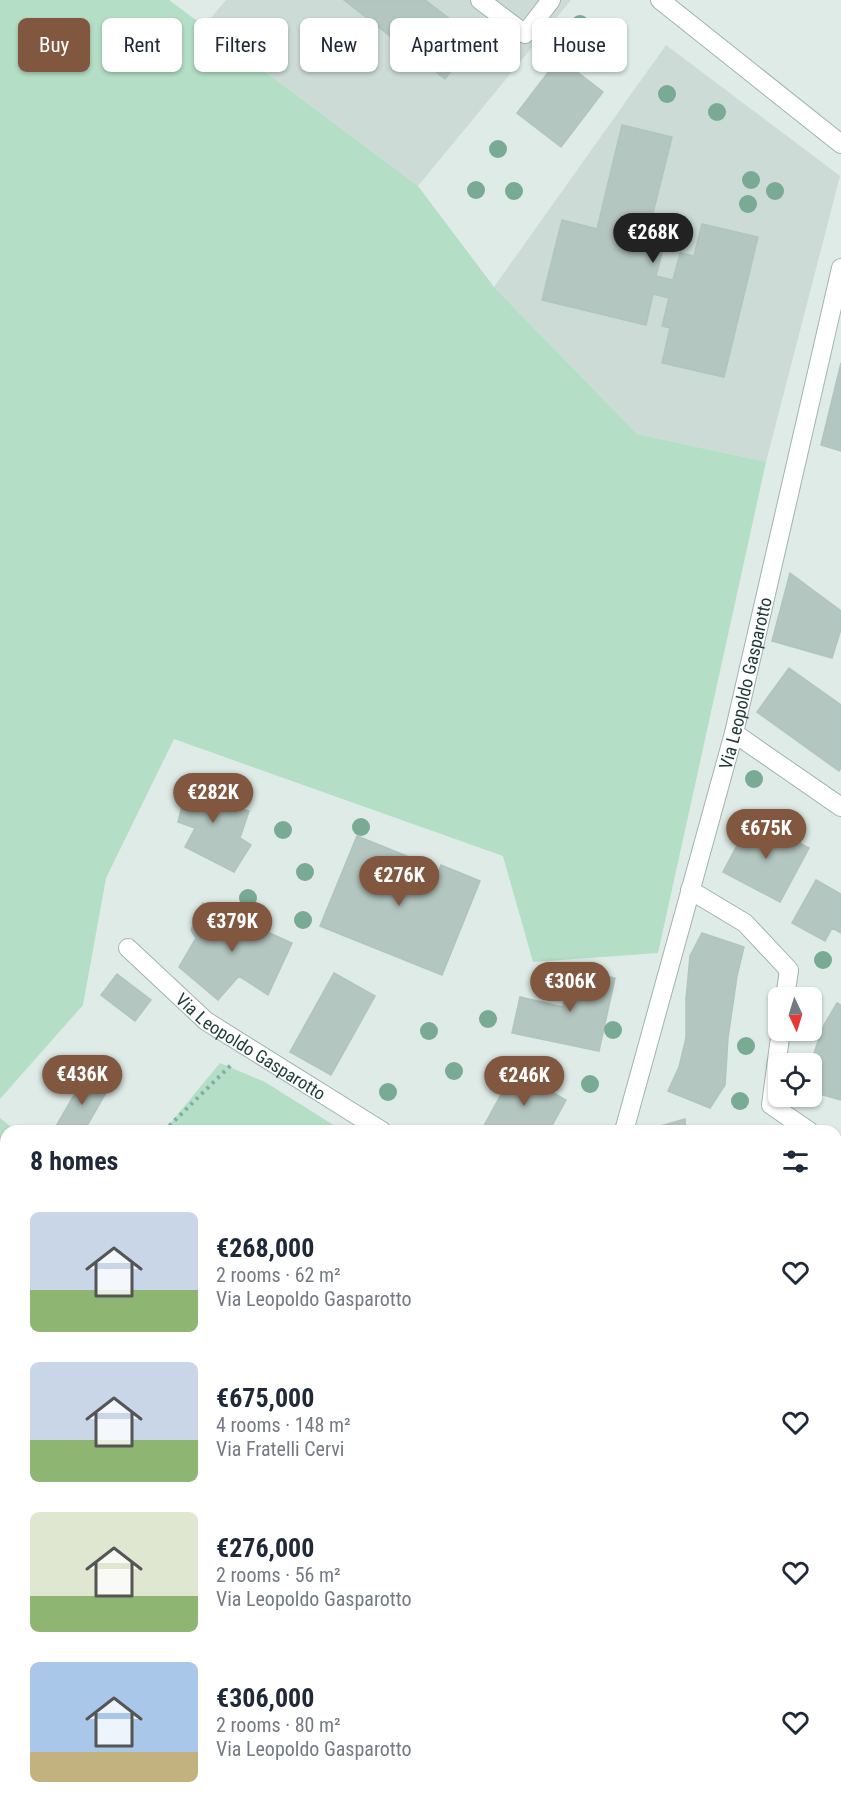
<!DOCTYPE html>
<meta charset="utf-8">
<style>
:root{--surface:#fff;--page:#f2f2f3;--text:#1f2937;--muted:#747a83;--accent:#825740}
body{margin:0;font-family:"Roboto Condensed",sans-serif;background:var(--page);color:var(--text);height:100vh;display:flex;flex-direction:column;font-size:22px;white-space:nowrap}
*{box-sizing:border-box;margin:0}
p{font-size:20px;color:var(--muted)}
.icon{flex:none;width:33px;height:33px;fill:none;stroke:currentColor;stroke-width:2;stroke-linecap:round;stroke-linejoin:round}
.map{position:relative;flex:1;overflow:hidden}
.panel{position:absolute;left:0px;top:1125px;width:842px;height:686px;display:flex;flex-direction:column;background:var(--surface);border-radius:18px 18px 0 0;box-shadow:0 2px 4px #0004}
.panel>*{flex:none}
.banner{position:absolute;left:18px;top:18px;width:806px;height:54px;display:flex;gap:12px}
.needle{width:39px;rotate:176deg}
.controls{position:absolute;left:768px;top:987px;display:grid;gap:12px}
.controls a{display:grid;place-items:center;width:54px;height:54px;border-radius:9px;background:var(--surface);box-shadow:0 2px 4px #0004;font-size:30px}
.price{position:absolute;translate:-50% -51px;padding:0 14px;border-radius:21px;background:var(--accent);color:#fff;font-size:20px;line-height:39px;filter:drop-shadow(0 2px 3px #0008)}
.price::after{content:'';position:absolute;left:50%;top:36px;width:18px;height:14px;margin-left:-9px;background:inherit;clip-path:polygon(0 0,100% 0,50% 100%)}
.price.active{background:#222;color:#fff}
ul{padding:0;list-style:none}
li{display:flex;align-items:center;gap:18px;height:150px;padding:0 30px}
li span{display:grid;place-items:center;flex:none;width:168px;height:120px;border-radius:9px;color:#555}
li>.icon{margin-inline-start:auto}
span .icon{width:72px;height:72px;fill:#fffc;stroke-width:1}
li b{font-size:26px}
h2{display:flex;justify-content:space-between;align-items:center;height:72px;padding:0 30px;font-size:26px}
.chip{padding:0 21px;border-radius:9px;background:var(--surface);box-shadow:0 2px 4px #0004;font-size:21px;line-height:54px}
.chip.active{background:var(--accent);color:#fff}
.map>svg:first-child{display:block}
.built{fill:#ccdbd6}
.green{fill:#b4dec6}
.building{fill:#b3c6c0;stroke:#b0c5bf;stroke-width:1.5}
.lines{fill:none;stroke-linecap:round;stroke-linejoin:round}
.minor-casing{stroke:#a1b3af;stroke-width:20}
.path{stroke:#7cb1a8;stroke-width:4;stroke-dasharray:3 4.5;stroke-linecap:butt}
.minor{stroke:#fff;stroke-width:18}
.tree{fill:#79aa94}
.labels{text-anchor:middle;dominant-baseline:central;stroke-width:5;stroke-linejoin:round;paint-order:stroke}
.street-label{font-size:18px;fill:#1e3b38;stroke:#eef7f4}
</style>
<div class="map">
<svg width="841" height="1810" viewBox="0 0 841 1810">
<rect width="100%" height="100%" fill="#deebe7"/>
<path class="built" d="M226,0H571L418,186L204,26Z
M666,45L840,176L766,462L637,434L494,287Z"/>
<path class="green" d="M0,0H169L418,186L494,287L637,434L766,462L658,953L533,962L503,856L174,739L106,878L83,1005L0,1099Z
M220,1063L265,1082L343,1131H164Z
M0,1118L16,1131H6V1804H836V1447L841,1451V1810H0Z"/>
<path class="building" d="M344,0H425L476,39L445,79Z
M559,58L603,92L561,147L517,113Z
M622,125L672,137L652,217L640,214L634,237L664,245L656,276L673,280L680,253L694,256L702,224L758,237L724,377L662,363L670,328L662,326L669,298L653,294L646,325L542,300L562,220L597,229Z
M841,363V451L821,445Z
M790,573L841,611V629L832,658L772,641Z
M789,668L841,705V768L839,771L757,712Z
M189,776L222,780L217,802L249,811L240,838L251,845L234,872L185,847L195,828L178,822Z
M752,817L809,848L780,902L723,872Z
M357,836L409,857L403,871L434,884L441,865L480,881L442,975L320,926Z
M816,880L841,894V933L832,928L825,941L792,923Z
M203,903L292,943L268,995L239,976L218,1000L179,967L196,938L191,930Z
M702,933L744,947L737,976L728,1038L725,1085L710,1108L668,1091L679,1067L686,1038V999L690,956Z
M571,969L615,978L599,1051L512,1033L520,997L563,1007Z
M334,973L375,996L331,1075L290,1052Z
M117,974L151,1000L135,1021L101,995Z
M837,1003L841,1005V1100L812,1092V1064H810L824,1025Z
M514,1071L566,1100L549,1131H481Z
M85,1076L108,1089L84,1131H62L55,1128Z
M685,1119L686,1131H643Z
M836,1205L841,1207V1236L836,1262Z"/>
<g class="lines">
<g class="minor-casing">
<g id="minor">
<path d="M480,0L525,34L551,0"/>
<path d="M660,0L841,144"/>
<path d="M734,733L841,807"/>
<path d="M690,890L745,923L789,970L785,998"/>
<path id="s1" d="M128,948L206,1021L382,1131"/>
<path d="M781,1030L771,1105L809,1131"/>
<path id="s2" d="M624,1131L734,733L841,268"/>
<path d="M836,1149L841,1152"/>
</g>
</g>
<path class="path" d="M164,1131L232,1064
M0,1296L6,1290
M0,1433L6,1451
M250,1804L256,1810"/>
<use href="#minor" class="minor"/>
</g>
<g class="tree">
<circle cx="580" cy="24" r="9"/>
<circle cx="610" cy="53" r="9"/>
<circle cx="667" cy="94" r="9"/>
<circle cx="717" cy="112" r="9"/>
<circle cx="498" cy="149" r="9"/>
<circle cx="751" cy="180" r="9"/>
<circle cx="476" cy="190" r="9"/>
<circle cx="514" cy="191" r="9"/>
<circle cx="775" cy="191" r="9"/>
<circle cx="748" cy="204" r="9"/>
<circle cx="754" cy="779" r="9"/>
<circle cx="361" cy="827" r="9"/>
<circle cx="283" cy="830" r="9"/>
<circle cx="305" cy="872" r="9"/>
<circle cx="248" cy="898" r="9"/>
<circle cx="303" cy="920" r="9"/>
<circle cx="823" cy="960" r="9"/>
<circle cx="488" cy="1019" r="9"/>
<circle cx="613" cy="1030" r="9"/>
<circle cx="429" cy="1031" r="9"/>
<circle cx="746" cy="1046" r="9"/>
<circle cx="454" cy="1071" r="9"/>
<circle cx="590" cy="1084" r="9"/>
<circle cx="388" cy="1092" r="9"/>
<circle cx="740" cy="1101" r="9"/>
</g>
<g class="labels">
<g class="street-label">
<text stroke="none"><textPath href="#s2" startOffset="464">Via Leopoldo Gasparotto</textPath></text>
<text stroke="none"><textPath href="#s1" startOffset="158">Via Leopoldo Gasparotto</textPath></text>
</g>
</g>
</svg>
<div class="controls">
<a><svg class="needle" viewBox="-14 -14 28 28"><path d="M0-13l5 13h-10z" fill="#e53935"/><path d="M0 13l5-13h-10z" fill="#747a83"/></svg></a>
<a><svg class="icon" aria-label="locate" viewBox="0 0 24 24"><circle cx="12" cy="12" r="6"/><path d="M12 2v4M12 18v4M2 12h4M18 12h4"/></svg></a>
</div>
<b class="price active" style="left:653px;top:264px">€268K</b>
<b class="price" style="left:213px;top:824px">€282K</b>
<b class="price" style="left:766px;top:860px">€675K</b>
<b class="price" style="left:399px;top:907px">€276K</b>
<b class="price" style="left:232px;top:953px">€379K</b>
<b class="price" style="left:570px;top:1013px">€306K</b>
<b class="price" style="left:82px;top:1106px">€436K</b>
<b class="price" style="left:524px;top:1107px">€246K</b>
<div class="banner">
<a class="chip active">Buy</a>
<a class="chip">Rent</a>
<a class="chip">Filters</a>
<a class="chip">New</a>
<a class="chip">Apartment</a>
<a class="chip">House</a>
</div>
<section class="panel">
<h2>8 homes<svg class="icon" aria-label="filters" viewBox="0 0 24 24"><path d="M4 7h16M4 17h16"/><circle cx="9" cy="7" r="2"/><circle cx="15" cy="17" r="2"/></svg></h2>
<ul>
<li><span style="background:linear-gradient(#c9d6e8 65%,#8fb573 0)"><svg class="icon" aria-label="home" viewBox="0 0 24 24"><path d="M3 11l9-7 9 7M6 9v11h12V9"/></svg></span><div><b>€268,000</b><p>2 rooms · 62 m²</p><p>Via Leopoldo Gasparotto</p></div><svg class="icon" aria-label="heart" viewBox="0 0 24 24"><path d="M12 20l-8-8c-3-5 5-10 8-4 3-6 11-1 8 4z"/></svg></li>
<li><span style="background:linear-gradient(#c9d6e8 65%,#8fb573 0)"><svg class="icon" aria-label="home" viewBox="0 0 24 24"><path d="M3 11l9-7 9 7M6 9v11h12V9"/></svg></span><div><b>€675,000</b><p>4 rooms · 148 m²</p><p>Via Fratelli Cervi</p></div><svg class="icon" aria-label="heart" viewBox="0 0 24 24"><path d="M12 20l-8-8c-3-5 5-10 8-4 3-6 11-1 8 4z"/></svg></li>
<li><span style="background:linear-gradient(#dfe7d0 70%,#8fb573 0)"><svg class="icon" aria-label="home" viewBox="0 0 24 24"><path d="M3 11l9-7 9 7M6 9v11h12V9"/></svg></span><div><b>€276,000</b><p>2 rooms · 56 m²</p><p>Via Leopoldo Gasparotto</p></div><svg class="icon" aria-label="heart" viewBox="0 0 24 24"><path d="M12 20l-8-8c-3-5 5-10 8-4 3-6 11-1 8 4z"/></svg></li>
<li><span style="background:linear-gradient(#a9c7e8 75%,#c2b280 0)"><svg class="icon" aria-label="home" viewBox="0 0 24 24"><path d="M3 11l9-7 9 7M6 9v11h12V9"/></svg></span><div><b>€306,000</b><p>2 rooms · 80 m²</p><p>Via Leopoldo Gasparotto</p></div><svg class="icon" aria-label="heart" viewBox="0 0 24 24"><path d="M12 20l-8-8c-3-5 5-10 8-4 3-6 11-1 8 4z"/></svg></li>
</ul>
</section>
</div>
